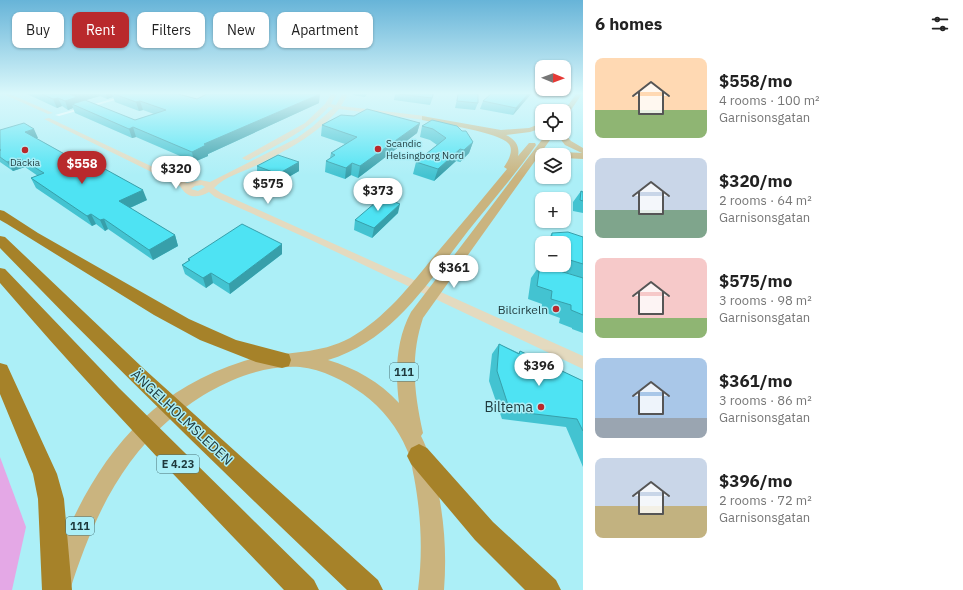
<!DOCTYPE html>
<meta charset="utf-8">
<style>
:root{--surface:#fff;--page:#f2f2f2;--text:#222;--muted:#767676;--accent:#b9292c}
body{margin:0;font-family:"IBM Plex Sans",sans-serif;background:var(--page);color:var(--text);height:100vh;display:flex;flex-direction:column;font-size:15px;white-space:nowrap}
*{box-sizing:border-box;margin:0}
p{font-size:13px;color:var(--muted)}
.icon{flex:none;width:22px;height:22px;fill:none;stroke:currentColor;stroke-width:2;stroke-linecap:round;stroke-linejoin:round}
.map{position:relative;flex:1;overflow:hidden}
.drawer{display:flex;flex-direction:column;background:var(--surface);width:380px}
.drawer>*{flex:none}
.banner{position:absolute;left:12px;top:12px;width:380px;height:36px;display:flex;gap:8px}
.needle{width:26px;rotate:91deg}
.tools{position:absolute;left:535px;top:60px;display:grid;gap:8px}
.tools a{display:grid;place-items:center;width:36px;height:36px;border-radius:8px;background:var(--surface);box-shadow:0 1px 3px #0004;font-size:20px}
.price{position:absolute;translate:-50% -34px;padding:0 9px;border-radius:14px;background:#fff;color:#222;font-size:13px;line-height:26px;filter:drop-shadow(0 1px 2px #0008)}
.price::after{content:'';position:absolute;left:50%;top:24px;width:12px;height:9px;margin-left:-6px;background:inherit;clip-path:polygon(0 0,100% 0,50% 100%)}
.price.selected{background:var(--accent);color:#fff}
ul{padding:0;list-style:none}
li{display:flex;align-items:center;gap:12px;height:100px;padding:0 12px}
li span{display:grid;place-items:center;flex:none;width:112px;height:80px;border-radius:8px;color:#555}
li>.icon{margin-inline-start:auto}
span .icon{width:48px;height:48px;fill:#fffc;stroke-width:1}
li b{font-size:17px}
h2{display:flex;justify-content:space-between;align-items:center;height:48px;padding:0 12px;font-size:17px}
.chip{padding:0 14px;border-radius:8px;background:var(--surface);box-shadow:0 1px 3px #0004;font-size:14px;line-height:36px}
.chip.selected{background:var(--accent);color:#fff}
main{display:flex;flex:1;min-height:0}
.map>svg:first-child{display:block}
.green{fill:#e4a8e6}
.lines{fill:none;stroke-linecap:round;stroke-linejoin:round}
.street{fill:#fff;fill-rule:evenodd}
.secondary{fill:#e4dabf;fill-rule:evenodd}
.primary{fill:#cab47f;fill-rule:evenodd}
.highway{fill:#a68229;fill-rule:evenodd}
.wall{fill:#43c3d1;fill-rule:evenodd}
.shaded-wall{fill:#379faa}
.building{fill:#4ee3f3;stroke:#379faa}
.poi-dot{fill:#b9292c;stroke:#aceff7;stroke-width:1.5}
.labels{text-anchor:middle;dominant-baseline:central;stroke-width:3;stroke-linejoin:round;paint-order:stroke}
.far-poi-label{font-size:10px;fill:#1e393c;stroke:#aceff7;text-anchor:start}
.shield{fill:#aceff7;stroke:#497074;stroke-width:1}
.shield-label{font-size:11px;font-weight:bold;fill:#1e393c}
.poi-label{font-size:12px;fill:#1e393c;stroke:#aceff7;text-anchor:end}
.near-poi-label{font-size:14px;fill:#1e393c;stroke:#aceff7;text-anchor:end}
.near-street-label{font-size:14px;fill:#1e393c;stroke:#aceff7}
</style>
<main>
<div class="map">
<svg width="583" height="590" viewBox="0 0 583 590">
<rect width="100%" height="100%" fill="#aceff7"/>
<path class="green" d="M0,457L26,527L12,590H0Z"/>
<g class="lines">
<path class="street" d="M130,94H136L59,116L55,115Z"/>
<path class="secondary" d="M3,94H10L53,113L48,114Z
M331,94H337L331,104L336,105L342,94H348L341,106L425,116L428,118L425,120L339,109C316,135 286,151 255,166C242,172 224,177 214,188L221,193L583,356V369L311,240L215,197L209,192C196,199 187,198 180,186L44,119L49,118L187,183L200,180L210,182L297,138L312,127L333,108L329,107C307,131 277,145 249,160H246L242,158L305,123L325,104ZM202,185L205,187L198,191L191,189L195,186Z"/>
<path class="primary" d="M576,94H582L566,117L564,118V111Z
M422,116L501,130L529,128L542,123V128L530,132L506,135C515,139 520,146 518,156L529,143H535L536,145C515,175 491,202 468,231C429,281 393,341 328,360C355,368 380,382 399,403C395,372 396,340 411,312L547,133H555L423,318C410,357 414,393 423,433L421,436C428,449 431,463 435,477C444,515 447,551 444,590H418C423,551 421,515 414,477C412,468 411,458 407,450C398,428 382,408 363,394C345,381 322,369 300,367C252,364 203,391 168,421C117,465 90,527 70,590H44C81,485 131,396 244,361C279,351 317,356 350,338C385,318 410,286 435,255C459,227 483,198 507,169L504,167C508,161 514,151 509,144C500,132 440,124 422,120Z
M556,133H564L571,141L583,148V159L564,158V155H560L564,152L582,153L565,145Z"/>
<path class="highway" d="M0,210L4,211L38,233L189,319L236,340L289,354L291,360L289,366L282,368L256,362L200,340L154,315L7,224L0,220Z
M0,236L5,237L143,368L378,580L383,590H347C229,478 113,365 0,248Z
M0,268L5,269L119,388L314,580L319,590H284C187,489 91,389 0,283Z
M0,363L7,365L57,474L64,499L72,590H42L38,499L33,474L0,394Z
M419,444L427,448L493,522L556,580L561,590H525L475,540L411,464L407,456L411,448Z"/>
</g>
<path class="wall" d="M27,94H178L197,99L319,103L208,154V156L194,162L136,137L132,138L75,113L73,108L68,110L62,106L57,108ZM100,96L107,99L113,97L115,102L139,111L143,110L154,114L135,120L79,102Z
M353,94H367L365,97L353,95Z
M395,94H434L430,105L394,100Z
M458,94H478V103L475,110L455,108Z
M531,94L513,115L480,109L483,101Z
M432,120L473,142L469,153L460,162L456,161L434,181L413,174L416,162L437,145L430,140L420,137L422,126Z
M420,123L417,133L358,178L351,175L345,179L325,172L326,161L330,158L331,153L345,144L321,136L322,125Z
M0,130L38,138H36L147,200L130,208L175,235L178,246L153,260L108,229L105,231L96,224L92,226L36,188L31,178L38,176L25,167L13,171L0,162Z
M299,162V171L278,183L257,175V166Z
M581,191L583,192V213L573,211V202Z
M398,213L372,238L354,230L355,220Z
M552,233L583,237V278L561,271L557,268V265H564V243H546Z
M282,244V254L230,294L213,283L206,288L185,274L182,265L189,260L188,259Z
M540,265L583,278V333L572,329V328L559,323L560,318L541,311L542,304L528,299L531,278Z
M499,344L519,353L520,351L583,381V467L566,427L502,419L489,381L492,354Z"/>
<path class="shaded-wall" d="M70,94H99L100,96L72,104L73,108L68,110L65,101Z
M106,94H112L113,97L107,99Z
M320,94L319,103L208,154V156L194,162L192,152L204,144Z
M528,94H531L513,115L516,108Z
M58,98L62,106L57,108L53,99Z
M140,101L143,110L139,111L136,102Z
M420,123L417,133L358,178L360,166Z
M133,127L136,137L132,138L129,129Z
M34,129L38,138L29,140L25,132Z
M473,142L469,153L460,162L464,150Z
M460,149L456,161L434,181L438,169Z
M19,158L25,167L13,171L7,162Z
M299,162V171L278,183V174Z
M352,163L351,175L345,179L346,168Z
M143,190L147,200L123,211L119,201Z
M400,204L398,213L372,238L374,228Z
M91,214L96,224L92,226L87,216Z
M104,219L108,229L105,231L100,220Z
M175,235L178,246L153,260L149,250Z
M282,244V254L230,294L229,284Z
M211,273L213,283L206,288L203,278Z"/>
<path class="building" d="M42,94H73H70L77,97L65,101L58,98L53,99Z
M114,94H178L197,99L207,94H320L204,144L206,145L192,152L133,127L129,129L72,104L85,100L135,120L166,110L140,101L136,102Z
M399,94H433L432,98Z
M458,94H478V103L457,101Z
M491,94H528L516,108L483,101Z
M367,109L420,123L360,166L352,163L346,168L326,161L335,155L331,153L357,137L322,125L341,115L354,116Z
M432,120L457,126L462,131H466L473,142L464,150L460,149L438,169L416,162L446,138L433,129L422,126Z
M24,123L34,129L25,132L77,161L85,158L143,190L119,201L175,235L149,250L104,219L100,220L91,214L87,216L31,178L44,173L19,158L7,162L0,157V151L1,150L0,149V130Z
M278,155L299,162L278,174L257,166Z
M581,191L583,192V201L580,200Z
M382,197L400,204L374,228L355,220Z
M242,224L282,244L229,284L211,273L203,278L182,265L190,260L188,259Z
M568,232L583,237V264L570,260L565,256L566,250L564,249V243H551L552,233Z
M540,265L583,278V315L571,310V305L551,299L552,291L537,286Z
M499,344L519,354L520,351L583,381V431L577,419L510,411L497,371Z"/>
<linearGradient id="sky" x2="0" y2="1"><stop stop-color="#67b4d8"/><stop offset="0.53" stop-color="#daf8fb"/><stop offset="1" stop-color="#daf8fb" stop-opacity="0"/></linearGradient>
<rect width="583" height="176" fill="url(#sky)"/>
<g class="poi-dot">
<circle cx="378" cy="149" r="4"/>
<circle cx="25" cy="150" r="4"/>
<circle cx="556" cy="309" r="4"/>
<circle cx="541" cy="407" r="4"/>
</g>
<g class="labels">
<g class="far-poi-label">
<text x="386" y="143">Scandic<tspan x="386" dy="12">Helsingborg Nord</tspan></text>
<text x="25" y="162" text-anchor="middle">Däckia</text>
</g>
<g class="shield">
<rect x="390" y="363" width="28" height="18" rx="3"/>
<rect x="157" y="455" width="42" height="18" rx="3"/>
<rect x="66" y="517" width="28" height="18" rx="3"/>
</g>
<g class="shield-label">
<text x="404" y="372">111</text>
<text x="178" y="464">E 4.23</text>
<text x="80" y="526">111</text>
</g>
<g class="poi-label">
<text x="548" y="309">Bilcirkeln</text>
</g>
<g class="near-poi-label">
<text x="533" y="407">Biltema</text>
</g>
<g class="near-street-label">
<text transform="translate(182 417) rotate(43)">ÄNGELHOLMSLEDEN</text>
</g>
</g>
</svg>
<div class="tools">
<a><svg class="needle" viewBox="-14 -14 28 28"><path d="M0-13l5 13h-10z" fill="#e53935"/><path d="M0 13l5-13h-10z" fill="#767676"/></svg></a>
<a><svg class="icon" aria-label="locate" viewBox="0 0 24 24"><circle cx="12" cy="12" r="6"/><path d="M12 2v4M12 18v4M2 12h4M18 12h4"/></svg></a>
<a><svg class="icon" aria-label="layers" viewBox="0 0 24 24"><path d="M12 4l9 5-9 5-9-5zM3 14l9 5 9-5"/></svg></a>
<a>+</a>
<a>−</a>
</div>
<b class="price selected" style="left:82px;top:185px">$558</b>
<b class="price" style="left:176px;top:190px">$320</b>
<b class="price" style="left:268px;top:205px">$575</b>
<b class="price" style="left:378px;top:212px">$373</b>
<b class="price" style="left:454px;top:289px">$361</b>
<b class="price" style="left:539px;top:387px">$396</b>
<div class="banner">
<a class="chip">Buy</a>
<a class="chip selected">Rent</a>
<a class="chip">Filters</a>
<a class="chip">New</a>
<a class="chip">Apartment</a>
</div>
</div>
<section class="drawer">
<h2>6 homes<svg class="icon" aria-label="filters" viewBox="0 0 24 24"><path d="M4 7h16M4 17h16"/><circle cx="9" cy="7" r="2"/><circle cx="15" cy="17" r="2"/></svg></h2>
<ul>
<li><span style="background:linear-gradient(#ffd9b3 65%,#8fb573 0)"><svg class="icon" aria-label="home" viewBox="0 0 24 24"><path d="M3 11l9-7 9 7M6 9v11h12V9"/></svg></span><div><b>$558/mo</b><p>4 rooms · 100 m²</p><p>Garnisonsgatan</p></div></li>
<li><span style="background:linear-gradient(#c9d6e8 65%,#7fa58c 0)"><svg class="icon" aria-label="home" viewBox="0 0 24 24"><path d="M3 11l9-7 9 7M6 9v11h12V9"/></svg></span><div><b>$320/mo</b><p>2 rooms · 64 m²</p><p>Garnisonsgatan</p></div></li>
<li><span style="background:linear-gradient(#f6c9c9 75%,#8fb573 0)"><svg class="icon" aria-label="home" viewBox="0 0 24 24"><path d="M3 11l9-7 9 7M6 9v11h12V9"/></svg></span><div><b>$575/mo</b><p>3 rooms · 98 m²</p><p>Garnisonsgatan</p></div></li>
<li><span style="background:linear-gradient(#a9c7e8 75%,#9aa5b1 0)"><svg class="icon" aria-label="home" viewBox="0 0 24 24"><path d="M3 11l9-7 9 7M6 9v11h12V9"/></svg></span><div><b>$361/mo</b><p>3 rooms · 86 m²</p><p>Garnisonsgatan</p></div></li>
<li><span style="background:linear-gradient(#c9d6e8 60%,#c2b280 0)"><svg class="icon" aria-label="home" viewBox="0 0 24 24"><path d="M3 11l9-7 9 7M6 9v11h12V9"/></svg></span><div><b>$396/mo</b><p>2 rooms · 72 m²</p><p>Garnisonsgatan</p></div></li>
</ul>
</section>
</main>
